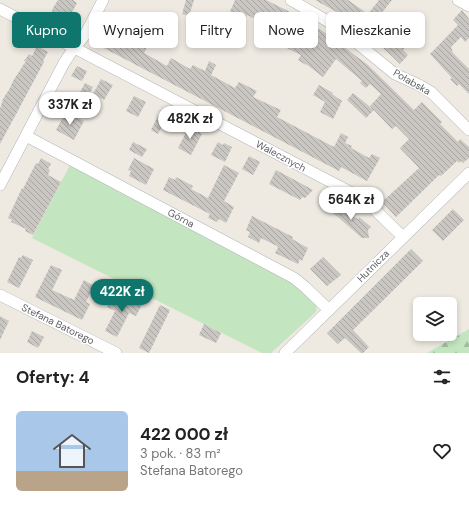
<!DOCTYPE html>
<html lang="pl">
<meta charset="utf-8">
<style>
:root{--surface:#fff;--page:#f2f2f2;--text:#222;--muted:#767676;--line:#e0e0e0;--accent:#0f766e}
body{margin:0;font-family:"DM Sans",sans-serif;background:var(--page);color:var(--text);height:100vh;display:flex;flex-direction:column;font-size:15px;white-space:nowrap}
*{box-sizing:border-box;margin:0}
p{font-size:13px;color:var(--muted)}
.icon{flex:none;width:22px;height:22px;fill:none;stroke:currentColor;stroke-width:2;stroke-linecap:round;stroke-linejoin:round}
.map{position:relative;height:353px;overflow:hidden}
.panel{display:flex;flex-direction:column;background:var(--surface);flex:1}
.panel>*{flex:none}
.banner{position:absolute;left:12px;top:12px;width:445px;height:36px;display:flex;gap:8px}
.tools{position:absolute;left:413px;top:297px;display:grid;gap:8px}
.tools a{display:grid;place-items:center;width:44px;height:44px;border-radius:6px;background:var(--surface);box-shadow:0 2px 6px #0003;font-size:20px}
.price{position:absolute;translate:-50% -34px;padding:0 9px;border-radius:14px;background:#fff;color:#222;font-size:13px;line-height:26px;filter:drop-shadow(0 1px 2px #0008)}
.price::after{content:'';position:absolute;left:50%;top:24px;width:12px;height:9px;margin-left:-6px;background:inherit;clip-path:polygon(0 0,100% 0,50% 100%)}
.price.current{background:var(--accent);color:#fff}
ul{padding:0;list-style:none}
li{display:flex;align-items:center;gap:12px;height:100px;padding:0 16px}
li+li{border-top:1px solid var(--line)}
li span{display:grid;place-items:center;flex:none;width:112px;height:80px;border-radius:6px;color:#555}
li>.icon{margin-inline-start:auto}
span .icon{width:48px;height:48px;fill:#fffc;stroke-width:1}
li b{font-size:17px}
h2{display:flex;justify-content:space-between;align-items:center;height:48px;padding:0 16px;font-size:17px}
.chip{padding:0 14px;border-radius:6px;background:var(--surface);box-shadow:0 2px 6px #0003;font-size:14px;line-height:36px}
.chip.current{background:var(--accent);color:#fff}
.map>svg:first-child{display:block}
.grass{fill:#c3e5bf}
.forest{fill:url(#forest-firs)}
.building{fill:url(#building-back-hatch)}
.lines{fill:none;stroke-linecap:round;stroke-linejoin:round}
.minor-casing{stroke:#b3b6ba;stroke-width:12}
.minor{stroke:#fff;stroke-width:11}
.labels{text-anchor:middle;dominant-baseline:central;stroke-width:3;stroke-linejoin:round;paint-order:stroke}
.street-label{font-size:10px;fill:#5b5f63;stroke:#fff}
</style>
<div class="map">
<svg width="469" height="353" viewBox="0 0 469 353">
<defs>
<pattern id="forest-firs" width="22" height="20" patternUnits="userSpaceOnUse"><rect width="22" height="20" fill="#c3e5bf"/><path d="M5 1l3.5 6h-7zM16 11l3.5 6h-7z" fill="#a1bd9f"/></pattern>
<pattern id="building-back-hatch" width="6" height="6" patternUnits="userSpaceOnUse"><rect width="6" height="6" fill="#cac7c2"/><path d="M-1 5l2 2M0 0l6 6M5-1l2 2" fill="none" stroke="#a7a5a1"/></pattern>
</defs>
<rect width="100%" height="100%" fill="#eeeae2"/>
<path class="grass" d="M70,165L294,283L317,305L316,312L271,353H262L32,238Z"/>
<path class="forest" d="M469,329V353H427Z"/>
<path class="building" d="M58,0H73L77,3L65,26L50,18L53,8Z
M186,0H194L189,16L182,14Z
M235,0H266L298,16L321,30L368,65L414,110L422,102L442,122L440,124L458,142L460,139L469,147V158L463,163L461,161L459,163L457,161L441,176L439,175L396,217L382,202L419,168L400,148L409,139L396,126L392,129L370,106L381,94L370,84L366,88L360,83L362,81L336,59L323,77L306,64V65L298,60L301,55L264,37L270,26L247,15L242,28L226,21Z
M315,0H348L368,14L379,0H392L381,14L388,20L383,26L401,40L402,39L408,44L403,50L408,55L400,64L379,44L343,18L344,16Z
M462,10L469,19V38L465,42L461,37L451,47L453,53L469,69V94L459,84L457,86L450,79L452,78L430,54L458,25L453,20Z
M109,32L129,43L135,36L149,44L144,53L167,66L171,58L190,69L193,65L205,71L209,61L216,65L211,75L235,88L239,82L257,91L253,97L281,110L277,117L334,147L341,133L348,137L345,143L352,146L351,148L369,158L372,154L380,158L367,181L341,167L339,171L96,44L102,33L107,36Z
M37,46L48,52L43,61L44,62L0,144V109L3,99L10,88L13,81L26,61H24L29,54L32,56Z
M77,66L87,71L82,81L71,76Z
M101,79L113,85L104,100L93,94Z
M85,83L93,87L85,102L77,98Z
M319,85L333,93L332,94L342,101L333,119L320,112L325,102L313,95Z
M353,93L374,110L366,118L347,100Z
M134,96L146,102L138,117L126,111Z
M161,110L173,116L168,127L163,125L158,134L151,130Z
M66,112L84,121L74,140L56,130Z
M190,125L201,131L200,133L202,134L191,155L178,148Z
M133,142L147,149L142,157L129,150Z
M218,142L223,145L224,143L232,147L225,162L211,155Z
M249,156L260,162L253,175L242,169Z
M41,158L51,164L48,169L50,170L48,175L61,182L33,235L25,231L26,229L11,222L12,220L8,218L22,188L23,189L36,163L38,164Z
M134,158L154,169L146,185L129,176L131,171L128,170Z
M224,165L239,173L224,201L234,207L226,223L219,219L217,222L208,218L210,214L163,190L169,177L175,180L176,177L193,186L191,189L208,198Z
M276,170L304,185L313,190L305,198L302,197L300,200L269,184Z
M331,201L340,206L338,210L358,219L359,217L371,227L368,230L369,238H362L325,206L326,204L329,205Z
M453,209L464,220L443,241L432,230Z
M252,216L293,237L292,239L308,248L302,261L300,259L298,264L275,253L278,248L277,246L261,238L259,243L248,237L250,232L246,230Z
M411,249L423,261L353,330L369,347L363,353H361L345,338L338,344L327,333Z
M23,255L33,260L19,288L7,282L19,257L21,258Z
M323,257L341,275L327,286L310,269Z
M51,265L62,270L52,290L74,300L84,280L94,286L86,302L90,304L82,320L35,297Z
M114,295L125,301L128,295L143,303L136,316L129,313L117,337L105,331L115,311L107,307Z
M160,305L170,310L149,353L139,348Z
M0,316L9,321L0,340Z
M204,324L221,333L216,343L199,335Z
M32,331L44,337L38,348L27,342Z"/>
<g class="lines">
<g class="minor-casing">
<path id="minor" d="M291,0L329,22L346,34L395,74L419,85L431,92L469,130
M458,0L469,6
M0,9L354,194L369,204L403,237
M26,136L294,278L305,287L329,310
M0,185L64,63L74,48L85,35L103,0
M0,295L116,353
M285,353L469,173"/>
</g>
<use href="#minor" class="minor"/>
</g>
<g class="labels">
<g class="street-label">
<text transform="translate(412 82) rotate(30)">Połabska</text>
<text transform="translate(281 156) rotate(28)">Walecznych</text>
<text transform="translate(181 218) rotate(28)">Górna</text>
<text transform="translate(373 266) rotate(-45)">Hutnicza</text>
<text transform="translate(58 324) rotate(26)">Stefana Batorego</text>
</g>
</g>
</svg>
<div class="tools">
<a><svg class="icon" aria-label="layers" viewBox="0 0 24 24"><path d="M12 4l9 5-9 5-9-5zM3 14l9 5 9-5"/></svg></a>
</div>
<b class="price" style="left:70px;top:126px">337K zł</b>
<b class="price" style="left:190px;top:140px">482K zł</b>
<b class="price" style="left:351px;top:221px">564K zł</b>
<b class="price current" style="left:122px;top:313px">422K zł</b>
<div class="banner">
<a class="chip current">Kupno</a>
<a class="chip">Wynajem</a>
<a class="chip">Filtry</a>
<a class="chip">Nowe</a>
<a class="chip">Mieszkanie</a>
</div>
</div>
<section class="panel">
<h2>Oferty: 4<svg class="icon" aria-label="filters" viewBox="0 0 24 24"><path d="M4 7h16M4 17h16"/><circle cx="9" cy="7" r="2"/><circle cx="15" cy="17" r="2"/></svg></h2>
<ul>
<li><span style="background:linear-gradient(#a9c7e8 75%,#b9a48a 0)"><svg class="icon" aria-label="home" viewBox="0 0 24 24"><path d="M3 11l9-7 9 7M6 9v11h12V9"/></svg></span><div><b>422 000 zł</b><p>3 pok. · 83 m²</p><p>Stefana Batorego</p></div><svg class="icon" aria-label="heart" viewBox="0 0 24 24"><path d="M12 20l-8-8c-3-5 5-10 8-4 3-6 11-1 8 4z"/></svg></li>
</ul>
</section>
